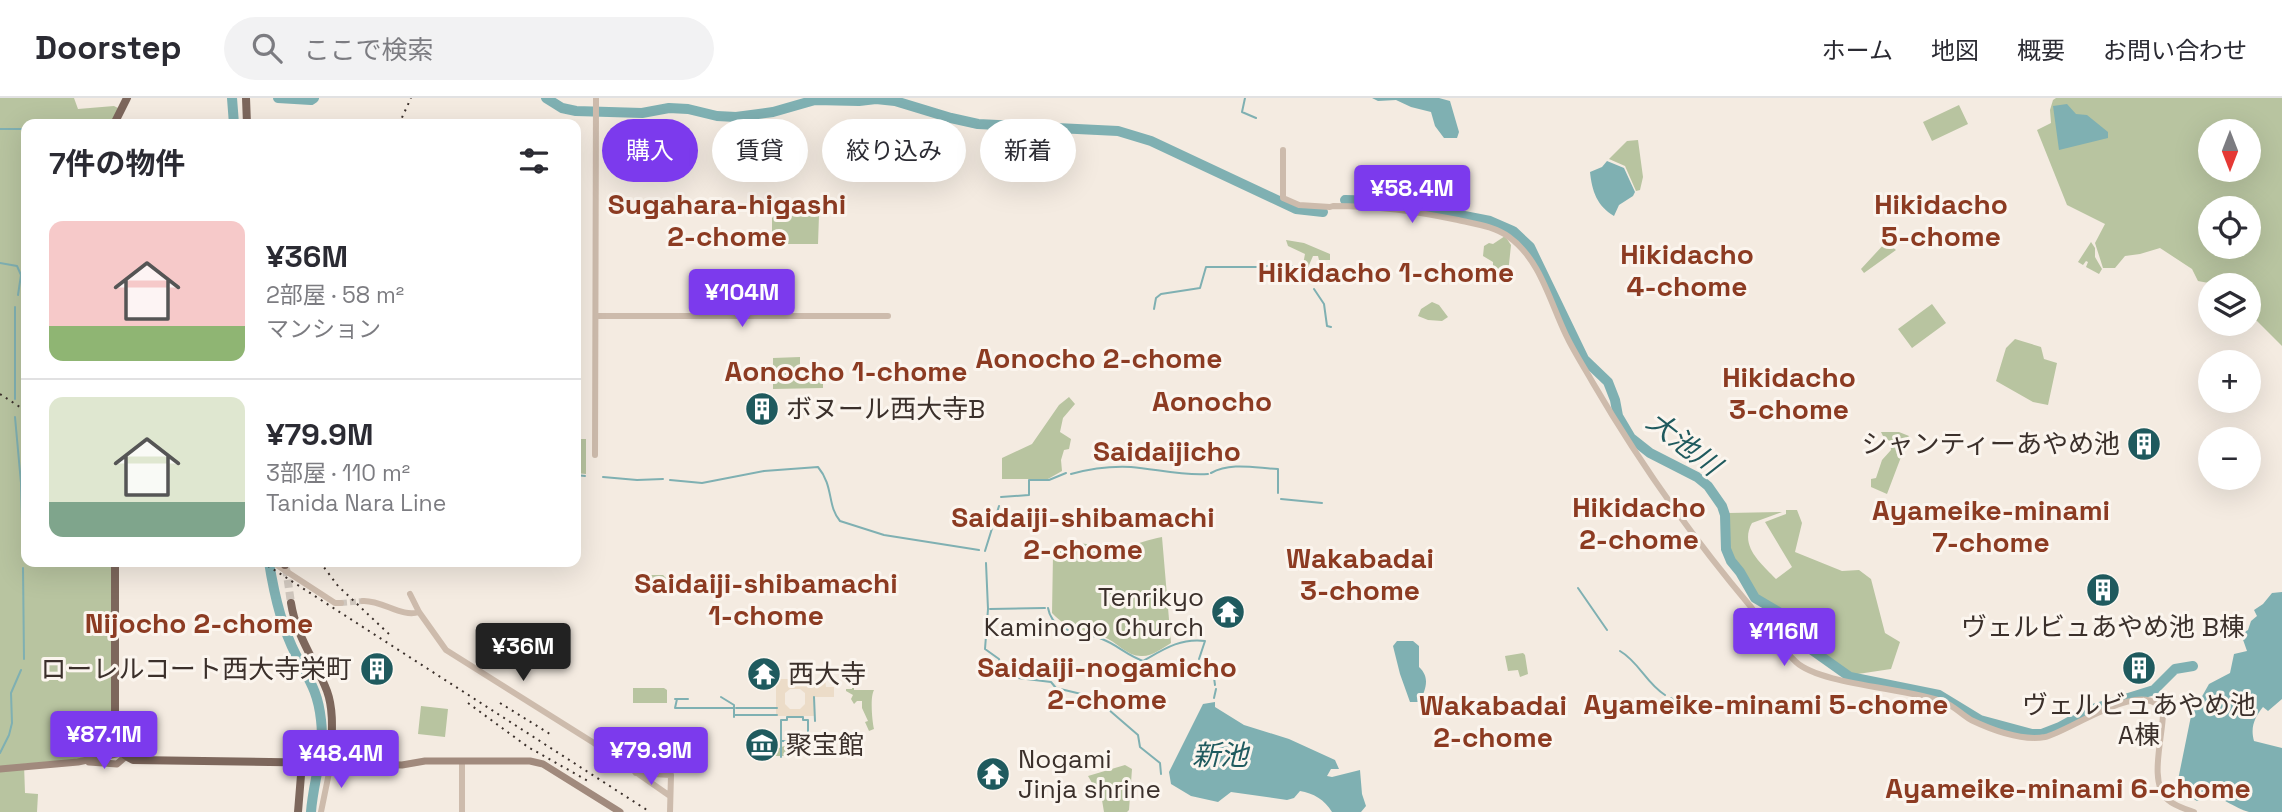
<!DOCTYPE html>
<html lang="ja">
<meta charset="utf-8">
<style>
:root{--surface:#fff;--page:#f2f2f3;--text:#2b2b33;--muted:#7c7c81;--line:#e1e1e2;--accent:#7c3aed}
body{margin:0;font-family:"Space Grotesk","Noto Sans JP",sans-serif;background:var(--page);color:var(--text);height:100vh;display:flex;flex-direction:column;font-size:26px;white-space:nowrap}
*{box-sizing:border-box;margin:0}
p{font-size:23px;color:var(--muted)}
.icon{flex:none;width:38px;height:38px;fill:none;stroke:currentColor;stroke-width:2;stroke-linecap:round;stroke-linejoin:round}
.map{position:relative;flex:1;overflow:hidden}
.sheet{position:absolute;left:21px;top:21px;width:560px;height:448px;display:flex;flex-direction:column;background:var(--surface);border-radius:14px;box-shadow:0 7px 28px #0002}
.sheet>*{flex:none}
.banner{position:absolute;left:602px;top:21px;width:665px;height:63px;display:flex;gap:14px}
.needle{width:46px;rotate:180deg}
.buttons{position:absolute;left:2198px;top:21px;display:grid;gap:14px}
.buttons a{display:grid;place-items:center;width:63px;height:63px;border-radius:50%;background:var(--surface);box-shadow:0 7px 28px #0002;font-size:35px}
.price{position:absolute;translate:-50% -60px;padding:0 16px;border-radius:7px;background:var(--accent);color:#fff;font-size:23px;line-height:46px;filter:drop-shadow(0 2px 4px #0008)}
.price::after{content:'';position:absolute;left:50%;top:42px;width:21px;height:16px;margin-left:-10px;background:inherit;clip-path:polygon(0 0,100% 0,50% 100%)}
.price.on{background:#222;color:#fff}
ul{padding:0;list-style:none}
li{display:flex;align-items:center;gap:21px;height:175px;padding:0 28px}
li+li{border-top:2px solid var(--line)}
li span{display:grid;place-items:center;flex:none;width:196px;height:140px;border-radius:14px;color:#555}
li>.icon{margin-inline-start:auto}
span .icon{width:84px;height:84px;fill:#fffc;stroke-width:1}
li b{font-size:30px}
h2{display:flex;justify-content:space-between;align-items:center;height:84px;padding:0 28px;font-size:30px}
.tag{padding:0 24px;border-radius:32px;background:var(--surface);box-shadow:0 7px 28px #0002;font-size:24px;line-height:63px}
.tag.on{background:var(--accent);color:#fff}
header{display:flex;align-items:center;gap:42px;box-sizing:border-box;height:98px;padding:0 35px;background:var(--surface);border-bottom:2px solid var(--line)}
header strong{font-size:33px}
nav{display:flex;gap:38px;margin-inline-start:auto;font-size:24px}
.search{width:490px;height:63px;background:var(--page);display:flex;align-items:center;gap:18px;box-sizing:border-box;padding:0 24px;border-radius:38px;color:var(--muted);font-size:26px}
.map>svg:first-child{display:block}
.green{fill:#b8c4a0;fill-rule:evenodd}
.plaza{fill:#ecdcc8;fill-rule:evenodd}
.water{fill:#7fb0b2}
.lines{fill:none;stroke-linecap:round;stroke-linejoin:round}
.stream{stroke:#7fb0b2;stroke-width:2}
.river{stroke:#7fb0b2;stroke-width:10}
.tertiary-tunnel{stroke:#cfc6bd;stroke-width:6;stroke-dasharray:6 3;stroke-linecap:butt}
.primary-tunnel{stroke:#cfc6bd;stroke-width:8;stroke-dasharray:8 4;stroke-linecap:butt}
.tertiary{stroke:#cdbbac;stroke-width:6}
.secondary{stroke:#a18a7d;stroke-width:7}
.primary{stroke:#7d675c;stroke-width:8}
.rail{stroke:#3b302b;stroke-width:2;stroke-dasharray:2 5;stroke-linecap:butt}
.labels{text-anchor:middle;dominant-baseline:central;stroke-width:6;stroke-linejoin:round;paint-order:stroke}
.poi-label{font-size:26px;fill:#3b302b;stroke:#fbf5ee;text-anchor:start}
.neighbourhood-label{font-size:28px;font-weight:bold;fill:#8c3b22;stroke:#fbf5ee}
.water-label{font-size:28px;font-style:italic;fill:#1f5a5e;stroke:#fbf5ee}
</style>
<header>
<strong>Doorstep</strong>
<div class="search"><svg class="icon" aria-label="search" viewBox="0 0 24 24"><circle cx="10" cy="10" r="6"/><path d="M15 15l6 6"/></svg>ここで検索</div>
<nav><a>ホーム</a><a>地図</a><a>概要</a><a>お問い合わせ</a></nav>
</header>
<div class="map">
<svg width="2282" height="714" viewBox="0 0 2282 714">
<rect width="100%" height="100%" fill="#f4ebe1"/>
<path class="green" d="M0,0H74L78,11L114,8L118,10L113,26H26V464H113V653L83,661L24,666L25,695L38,696L37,714H0Z
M2056,0H2282V248L2257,223L2249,220V187H2219L2198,183L2192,171L2160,150L2140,156L2125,158L2115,170H2103L2095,145L2105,126L2067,107L2037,32L2051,25L2050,12L2053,2ZM2210,33H2249V72H2210ZM2210,110H2249V149H2210Z
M1959,7L1968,26L1932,43L1923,24Z
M1638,42L1643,79L1640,92L1636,93L1625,68L1609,61L1627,43Z
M775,117H819L818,146H775L772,142V120Z
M1505,138L1511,147L1508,176L1493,172V164L1483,158L1484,148L1489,145L1493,146Z
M1286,142L1304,145L1330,156V162H1319L1318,158H1313L1306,174H1304L1302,172L1305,156L1288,148Z
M1886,144L1896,152L1864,175L1861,171Z
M2091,144L2095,150V159L2102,171L2099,176L2086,169L2088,164L2086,163L2083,167L2078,164Z
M1432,204L1439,207L1448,219L1442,223L1428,222L1418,218L1421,211Z
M1932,206L1946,225L1912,250L1898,231Z
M2015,241L2041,249L2044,261L2057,265L2048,307L2033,304L1996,283L2006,250Z
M800,259V282H823V290L773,291V260Z
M1069,299L1075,306L1063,320L1060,334L1071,341L1069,351L1064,352L1061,362L1062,373L1048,381H1002V360L1032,346L1059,307Z
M1881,334H1899L1909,338L1887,396L1871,389V381L1876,380L1882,362L1891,352L1890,343L1884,340Z
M576,341H586V376L576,375Z
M1786,412H1797L1802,425L1795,454L1842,473L1859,472L1871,481L1885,535L1900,544L1891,571L1851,577L1799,540L1791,518L1756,498L1729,452L1728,415L1782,414L1752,425C1739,448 1761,465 1776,481L1792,469L1765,424L1786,416Z
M1162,439L1171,545C1163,550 1151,559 1141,558C1127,558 1118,545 1106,540C1086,530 1069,534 1052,515L1053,457C1080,434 1094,453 1123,449C1136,447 1149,441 1162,439Z
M636,477H663L666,480V493L637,492Z
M1523,555L1525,557L1528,576L1520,579L1518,572L1508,573L1505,558Z
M854,567V592H874C870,599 872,622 874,631L869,633L865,624L868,623L862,610V603H857L854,606L851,601L853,597L846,593V591H852Z
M633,590H664L667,592V605H633Z
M421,608L448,611L445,639L418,636Z
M774,647L779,650L787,647L791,649L792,658H752L753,650H772Z
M1125,667L1132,671L1129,712L1127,714H1104L1102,702L1088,678Z"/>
<path class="plaza" d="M776,581H806L807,583L825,581L826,589H834V599H814V618H776ZM790,591H800L805,595V606L800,611H790L785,606V595Z"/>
<path class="water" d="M1372,0H1439L1450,3L1459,34L1457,40H1444L1435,28L1431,14L1411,9L1396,2L1378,3Z
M2067,6L2076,16L2087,17L2108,34V40L2059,52L2053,8Z
M1607,63L1624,70L1635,94L1633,98L1619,107L1614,118C1597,108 1592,93 1590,74L1602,69Z
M2282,494V601L2268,613L2263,609C2255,619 2250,629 2254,643L2282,650V714C2272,714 2258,714 2249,714C2229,709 2219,692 2197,703L2186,697L2178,682L2191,618L2209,586L2230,575L2234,556L2247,553L2241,536L2248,532L2251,523L2257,518L2254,512L2263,506L2272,495Z
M1397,543H1413L1419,548V569C1431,580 1425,592 1420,604H1410L1400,576L1393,548Z
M1215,604V609L1244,627L1289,641L1335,662L1339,671H1331L1327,678L1332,679L1360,672L1362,696L1366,708L1361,714H1332C1325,702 1313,695 1300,693L1294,700L1287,702L1231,694L1218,704L1191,698L1171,686L1169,674L1203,606Z"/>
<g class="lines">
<path class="stream" d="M1245,0L1242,14L1256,20
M0,31H26
M0,165L17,168L21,177L18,197
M1314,191L1324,206L1327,228L1331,229
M15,209V301
M1154,211L1156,200L1161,196L1200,190L1206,169H1257L1287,166L1298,171L1305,180
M15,319L21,385L23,460
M1211,375C1231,364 1255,370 1278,371V395
M1071,376C1089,371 1112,368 1131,369C1156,371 1182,378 1208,376
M576,377L585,378
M603,379L637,382L663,381
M670,382L702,385L764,373L818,369C834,388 827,408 840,423L884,437L979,452
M1001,399L1029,397V382H1049L1066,375
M1281,401L1322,405
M985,453L999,408
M986,465L988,511L985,551L999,561L1002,578L1051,584L1056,590L1094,599L1138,637L1140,649L1160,665L1161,676
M23,470L24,561
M1578,490L1607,532
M1048,510C1053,537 1083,533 1102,541C1118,547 1127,558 1146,564L1151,579
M990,511L1045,510
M1620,553C1639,564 1646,585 1665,597
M1143,563C1164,551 1180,540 1205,543L1199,561
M1198,568L1213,572L1215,587
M823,570V577H831
M823,570H831
M721,599L734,607V619
M814,599L815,623
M1214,600L1216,591
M1671,600L1679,606
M675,601H688
M677,601L675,610H734
M736,610H777
M734,617H777
M781,643H787V646H802V643H808V622H803V619H787V622H781V659
M0,655L9,637L12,625L11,595L21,572"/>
<path class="river" d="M232,0L234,26
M278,0L311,2L314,0
M546,0L562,10L576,13L642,15L669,10L688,11L717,18L736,19L773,14L815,2L859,3L876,1L895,3L951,20L978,26L1118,33L1151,43L1296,111L1323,114
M1345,102L1387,103L1490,123L1513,133L1530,149L1584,261L1608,284L1615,302L1618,318L1631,340L1650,355L1697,379L1708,388L1722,408L1725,417L1726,451L1731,463L1740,474L1755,500L1789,520L1792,523L1795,540L1850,579L1939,597L1980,622L2032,636H2042L2060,629L2093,611L2154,592L2175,571L2193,568
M269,464C274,496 281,528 296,557C309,582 318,593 321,622C325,653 313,684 311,714"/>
<path class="tertiary-tunnel" d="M341,505L363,503"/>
<path class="primary-tunnel" d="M286,470L291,505"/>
<path class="tertiary" d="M1283,52V100L1299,107L1330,109L1333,108C1379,108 1413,113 1458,122C1475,126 1494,128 1509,139C1540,161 1550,204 1566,237C1574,254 1584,269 1593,285C1639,364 1692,439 1751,509C1765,527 1779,548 1796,564C1821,587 1908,590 1944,604C1954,608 1962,617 1971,622C1992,632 2022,643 2045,639C2069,634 2148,576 2163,615C2163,639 2148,685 2168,702C2175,708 2185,711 2194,714
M596,218H888
M595,357L596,0
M272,464L335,505H341
M410,496L419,514L446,552L594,645L670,698
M363,503C382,502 402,520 419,514
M636,675L671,677L670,714
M321,714L331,665
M462,714V663"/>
<path class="secondary" d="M89,664L117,666L126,658
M331,665L402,667L425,663H530L543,666L620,714
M0,671L78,664L121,655"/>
<path class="primary" d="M246,0L247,26
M114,26L127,0
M115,464V634C117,649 119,655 133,662L331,665C331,642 335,615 327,593C316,564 296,538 291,505
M285,464V467
M298,714L302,665"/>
<path class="rail" d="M399,26L411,0
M0,296L26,313
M262,464L650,714
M320,464L338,488L390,537
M468,605L528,649L588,683
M500,605L550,636"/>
</g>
<defs>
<g id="building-disc" transform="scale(1.75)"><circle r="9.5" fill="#1f5a5e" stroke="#fbf5ee"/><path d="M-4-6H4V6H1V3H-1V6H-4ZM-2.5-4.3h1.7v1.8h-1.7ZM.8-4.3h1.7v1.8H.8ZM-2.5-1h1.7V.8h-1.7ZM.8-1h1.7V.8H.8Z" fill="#fff"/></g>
<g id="temple-disc" transform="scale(1.75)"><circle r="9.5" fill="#1f5a5e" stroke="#fbf5ee"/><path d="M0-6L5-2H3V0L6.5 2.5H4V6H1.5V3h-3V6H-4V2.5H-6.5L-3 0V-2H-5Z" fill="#fff"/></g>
<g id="museum-disc" transform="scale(1.75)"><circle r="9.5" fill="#1f5a5e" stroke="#fbf5ee"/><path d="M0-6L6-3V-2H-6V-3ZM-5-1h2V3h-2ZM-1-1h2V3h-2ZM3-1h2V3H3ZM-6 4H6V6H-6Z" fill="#fff"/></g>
</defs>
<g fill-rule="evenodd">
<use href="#building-disc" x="762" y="311"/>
<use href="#building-disc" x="2144" y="346"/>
<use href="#building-disc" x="2103" y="492"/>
<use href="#temple-disc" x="1228" y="514"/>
<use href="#building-disc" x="2139" y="570"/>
<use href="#building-disc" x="377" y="571"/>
<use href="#temple-disc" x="764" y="576"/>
<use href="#museum-disc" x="762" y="647"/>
<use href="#temple-disc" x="993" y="676"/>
</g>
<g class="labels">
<g class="poi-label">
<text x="786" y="311">ボヌール西大寺B</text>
<text x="2120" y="346" text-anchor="end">シャンティーあやめ池</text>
<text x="1204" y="499" text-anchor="end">Tenrikyo<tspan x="1204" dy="30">Kaminogo Church</tspan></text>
<text x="2103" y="529" text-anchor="middle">ヴェルビュあやめ池 B棟</text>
<text x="352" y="571" text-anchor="end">ローレルコート西大寺栄町</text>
<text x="788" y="576">西大寺</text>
<text x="2139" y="607" text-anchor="middle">ヴェルビュあやめ池<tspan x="2139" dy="30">A棟</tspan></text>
<text x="786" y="647">聚宝館</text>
<text x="1018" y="661">Nogami<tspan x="1018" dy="30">Jinja shrine</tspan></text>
</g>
<g class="neighbourhood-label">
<text x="727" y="106">Sugahara-higashi<tspan x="727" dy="32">2-chome</tspan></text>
<text x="1941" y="106">Hikidacho<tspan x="1941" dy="32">5-chome</tspan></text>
<text x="1687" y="156">Hikidacho<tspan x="1687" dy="32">4-chome</tspan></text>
<text x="1386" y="174">Hikidacho 1-chome</text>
<text x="1099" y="260">Aonocho 2-chome</text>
<text x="846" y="273">Aonocho 1-chome</text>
<text x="1789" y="279">Hikidacho<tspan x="1789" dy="32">3-chome</tspan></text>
<text x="1212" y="303">Aonocho</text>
<text x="1167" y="353">Saidaijicho</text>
<text x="1639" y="409">Hikidacho<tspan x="1639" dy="32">2-chome</tspan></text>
<text x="1991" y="412">Ayameike-minami<tspan x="1991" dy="32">7-chome</tspan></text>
<text x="1083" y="419">Saidaiji-shibamachi<tspan x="1083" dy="32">2-chome</tspan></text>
<text x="1360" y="460">Wakabadai<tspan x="1360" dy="32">3-chome</tspan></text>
<text x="766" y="485">Saidaiji-shibamachi<tspan x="766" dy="32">1-chome</tspan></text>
<text x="199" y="525">Nijocho 2-chome</text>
<text x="1107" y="569">Saidaiji-nogamicho<tspan x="1107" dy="32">2-chome</tspan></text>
<text x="1766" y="606">Ayameike-minami 5-chome</text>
<text x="1493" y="607">Wakabadai<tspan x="1493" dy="32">2-chome</tspan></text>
<text x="2068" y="690">Ayameike-minami 6-chome</text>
</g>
<g class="water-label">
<text transform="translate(1684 345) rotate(38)">大池川</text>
<text x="1220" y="657">新池</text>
</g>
</g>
</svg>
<div class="buttons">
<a><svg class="needle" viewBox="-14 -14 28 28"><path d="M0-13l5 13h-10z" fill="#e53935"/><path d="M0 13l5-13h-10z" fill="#7c7c81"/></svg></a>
<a><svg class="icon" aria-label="locate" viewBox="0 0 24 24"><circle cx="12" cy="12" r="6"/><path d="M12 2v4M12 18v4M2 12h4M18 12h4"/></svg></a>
<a><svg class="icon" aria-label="layers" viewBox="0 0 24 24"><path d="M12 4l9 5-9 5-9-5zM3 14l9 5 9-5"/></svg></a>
<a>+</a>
<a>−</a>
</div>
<b class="price" style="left:1412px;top:127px">¥58.4M</b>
<b class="price" style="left:742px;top:231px">¥104M</b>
<b class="price" style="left:1784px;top:570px">¥116M</b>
<b class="price on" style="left:523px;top:585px">¥36M</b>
<b class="price" style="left:104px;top:673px">¥87.1M</b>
<b class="price" style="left:651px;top:689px">¥79.9M</b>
<b class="price" style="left:341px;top:692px">¥48.4M</b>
<div class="banner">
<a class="tag on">購入</a>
<a class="tag">賃貸</a>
<a class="tag">絞り込み</a>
<a class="tag">新着</a>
</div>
<section class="sheet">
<h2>7件の物件<svg class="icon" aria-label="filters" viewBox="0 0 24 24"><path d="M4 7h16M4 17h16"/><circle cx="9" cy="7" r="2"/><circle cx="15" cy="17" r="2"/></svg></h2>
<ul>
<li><span style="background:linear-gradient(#f6c9c9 75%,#8fb573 0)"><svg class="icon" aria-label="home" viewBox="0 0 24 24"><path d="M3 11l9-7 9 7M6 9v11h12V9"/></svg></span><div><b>¥36M</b><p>2部屋 · 58 m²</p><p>マンション</p></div></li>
<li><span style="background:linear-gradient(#dfe7d0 75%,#7fa58c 0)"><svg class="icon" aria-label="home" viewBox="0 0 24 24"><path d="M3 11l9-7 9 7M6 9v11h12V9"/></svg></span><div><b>¥79.9M</b><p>3部屋 · 110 m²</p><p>Tanida Nara Line</p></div></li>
</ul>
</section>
</div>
